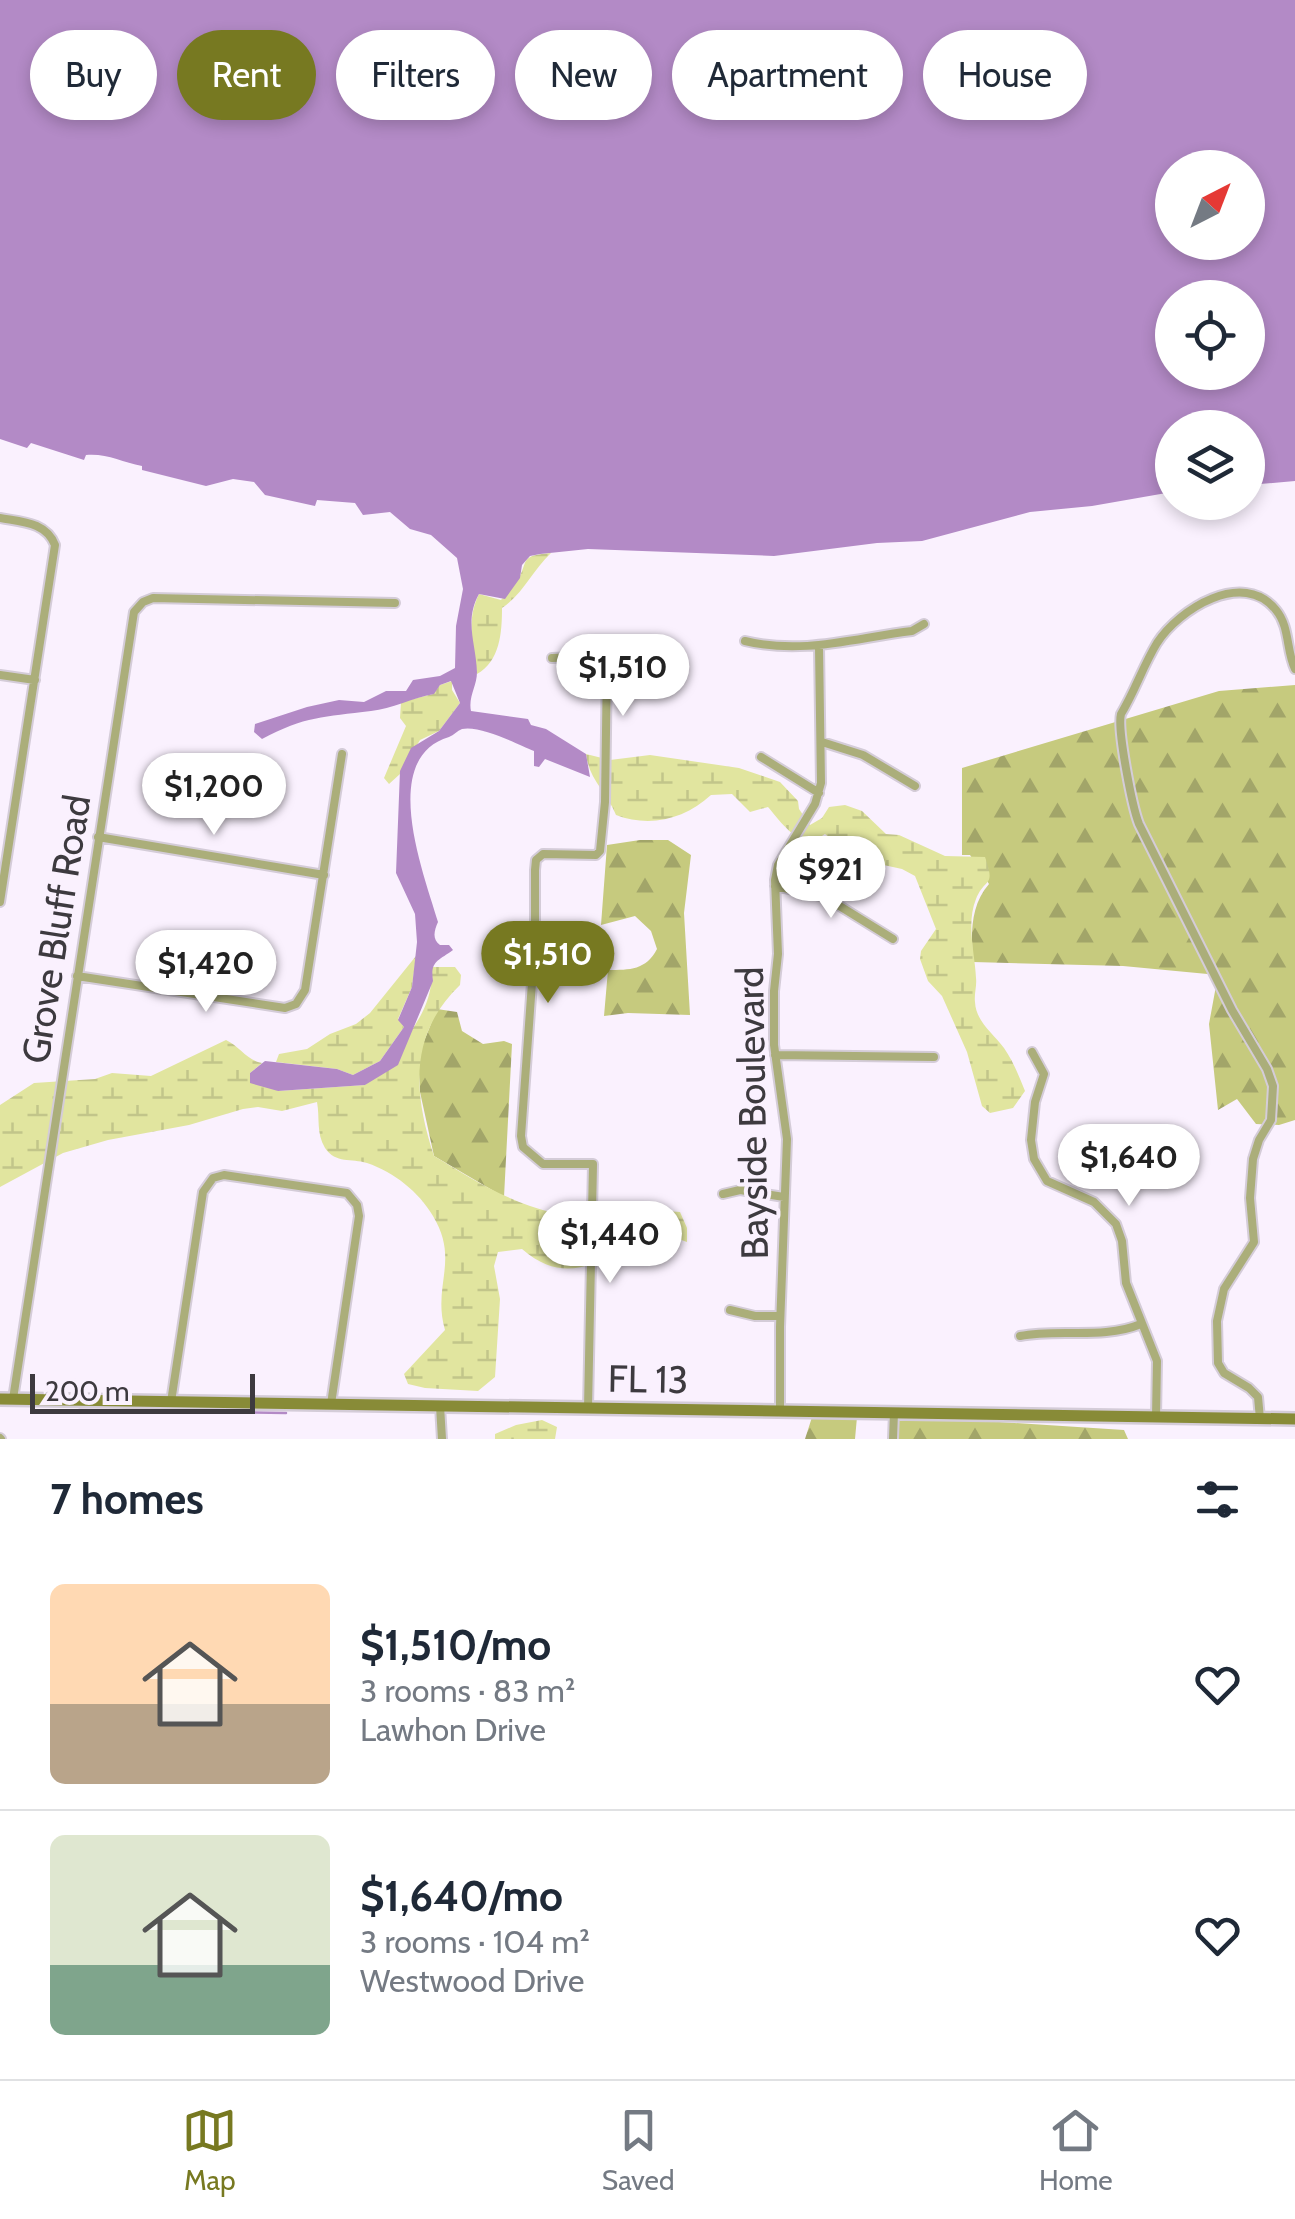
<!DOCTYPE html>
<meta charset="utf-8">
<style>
:root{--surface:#fff;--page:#f6f6f7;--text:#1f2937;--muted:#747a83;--line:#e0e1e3;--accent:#777921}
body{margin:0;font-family:Cabin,sans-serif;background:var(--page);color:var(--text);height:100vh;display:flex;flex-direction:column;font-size:38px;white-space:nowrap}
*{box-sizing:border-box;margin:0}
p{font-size:32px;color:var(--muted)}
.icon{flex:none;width:55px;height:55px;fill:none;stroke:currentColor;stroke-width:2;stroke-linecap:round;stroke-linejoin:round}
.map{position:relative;height:1439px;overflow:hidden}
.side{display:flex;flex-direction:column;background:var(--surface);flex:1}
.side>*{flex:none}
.hud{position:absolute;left:30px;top:30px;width:1235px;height:90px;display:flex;gap:20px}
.needle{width:65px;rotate:42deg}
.buttons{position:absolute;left:1155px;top:150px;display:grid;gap:20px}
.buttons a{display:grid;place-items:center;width:110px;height:110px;border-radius:50%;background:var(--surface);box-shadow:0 5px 15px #0003;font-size:50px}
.scale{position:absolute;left:30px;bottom:25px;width:225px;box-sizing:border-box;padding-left:10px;border:5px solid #3d3a3f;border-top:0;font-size:28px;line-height:35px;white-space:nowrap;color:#3d3a3f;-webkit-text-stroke:8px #faf1fe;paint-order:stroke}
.price{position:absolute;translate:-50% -85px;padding:0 22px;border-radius:35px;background:#fff;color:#222;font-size:32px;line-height:65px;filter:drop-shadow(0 2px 5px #0008)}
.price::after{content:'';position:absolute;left:50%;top:60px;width:30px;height:22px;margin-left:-15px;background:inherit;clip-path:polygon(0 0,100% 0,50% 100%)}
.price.current{background:var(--accent);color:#fff}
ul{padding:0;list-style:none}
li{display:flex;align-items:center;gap:30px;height:250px;padding:0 50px}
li+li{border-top:2px solid var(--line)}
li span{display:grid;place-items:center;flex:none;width:280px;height:200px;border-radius:15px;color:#555}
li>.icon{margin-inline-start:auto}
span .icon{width:120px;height:120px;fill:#fffc;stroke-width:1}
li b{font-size:42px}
h2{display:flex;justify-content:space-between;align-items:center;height:120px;padding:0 50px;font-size:42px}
.chip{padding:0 35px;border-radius:45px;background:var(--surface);box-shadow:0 5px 15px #0003;font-size:35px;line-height:90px}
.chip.current{background:var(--accent);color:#fff}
.dock{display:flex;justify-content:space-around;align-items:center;height:140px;border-top:2px solid var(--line);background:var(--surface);font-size:28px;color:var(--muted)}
.dock a{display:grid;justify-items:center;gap:5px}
.dock .current{color:var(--accent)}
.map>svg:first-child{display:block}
.forest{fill:url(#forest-firs)}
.wetland{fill:url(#wetland-marsh)}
.water{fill:#b38ac6;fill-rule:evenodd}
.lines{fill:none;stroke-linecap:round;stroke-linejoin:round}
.stream{stroke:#b38ac6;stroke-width:2.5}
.minor-casing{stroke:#d4ccd8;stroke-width:12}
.secondary-casing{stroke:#d4ccd8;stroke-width:16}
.minor{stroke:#abae7a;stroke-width:8}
.secondary{stroke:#888b37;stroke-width:11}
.labels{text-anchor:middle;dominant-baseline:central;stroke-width:8;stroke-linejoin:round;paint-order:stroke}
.street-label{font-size:38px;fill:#3d3a3f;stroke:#faf1fe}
</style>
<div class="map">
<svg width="1295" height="1439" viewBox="0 0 1295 1439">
<defs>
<pattern id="forest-firs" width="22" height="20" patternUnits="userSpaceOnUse" patternTransform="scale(2.5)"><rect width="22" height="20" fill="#c6ca7e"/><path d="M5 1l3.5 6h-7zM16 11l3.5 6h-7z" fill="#a2a569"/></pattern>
<pattern id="wetland-marsh" width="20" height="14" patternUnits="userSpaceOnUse" patternTransform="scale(2.5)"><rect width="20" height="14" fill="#e1e59f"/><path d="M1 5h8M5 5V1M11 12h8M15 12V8" fill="none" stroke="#c2c58a"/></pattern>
</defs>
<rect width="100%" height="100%" fill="#faf1fe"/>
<path class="forest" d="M1295,685V1120L1279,1125L1256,1124L1237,1099L1218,1110L1209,1024L1218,975L1123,966L973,962C971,934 970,906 989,884L970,855H962V768L1219,691Z
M640,840H668L691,855L684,913L690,1015L628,1013L604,1016L608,970C630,970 646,970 657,949L651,931L635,916L601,925L607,845Z
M437,1009L457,1012L462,1031L483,1044L504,1041L512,1044L504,1197L434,1156L420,1092L418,1056Z
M813,1414L857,1417L855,1439H805Z
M954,1419L1124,1430L1128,1439H898V1421Z"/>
<path class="wetland" d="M551,553C532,571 524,593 502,608C502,633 500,661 477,674C473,645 466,620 479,594L501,600C506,594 513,588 517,581C530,561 517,556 551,553Z
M452,681V690L460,703L439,731L420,740L400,774L389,784L384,778L406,726L400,718L401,702L433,694L440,685Z
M586,754L610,760L650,755L739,768L780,782L798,801L799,809L810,825L822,818L829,807L845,805L862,811L886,834L899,835L945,856L985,857C996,888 985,877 976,899C966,923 975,954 976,978C977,986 974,994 975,1002C976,1022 993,1033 1004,1048C1013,1061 1019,1076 1025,1091L1013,1108L990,1113L982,1106L967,1052L942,996L928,981L920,959L921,951L936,929L915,876L902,869L856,859L825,834C800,852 783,824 768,807L750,812L732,794L711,795C685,819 650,828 616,815C607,792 589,780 586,754Z
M416,956L412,987L398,1019L404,1027L380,1061L353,1075L337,1069L276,1062L279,1054L307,1049L330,1034L356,1024L370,1013Z
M431,967H455L461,975L460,985C409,1034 413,1092 434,1156C488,1189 537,1219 602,1218C616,1217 628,1219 641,1214L644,1217L666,1211L680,1212L687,1228V1242C626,1218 588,1306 522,1249L498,1252L494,1266L500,1299L495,1377L478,1391L425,1388L408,1384L404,1374L445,1330C432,1285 460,1261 433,1216C419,1192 394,1172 367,1163C351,1158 336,1164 325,1148C316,1133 320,1118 317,1102L282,1111L258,1107L243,1109L189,1125L108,1140L63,1153L0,1187V1105L34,1083L95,1079L112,1073L151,1076L226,1040C239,1046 248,1061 262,1063L250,1073L278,1091L365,1085C393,1053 437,1014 431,967Z
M542,1420L557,1427L555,1439H495V1434L516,1425Z"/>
<path class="water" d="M0,0H1295V481L1248,485V428H1172V492L1092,506L1030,512L922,541L877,543L774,556L588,549L540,554L530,556L522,565L520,578L505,599L479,594C464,621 476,643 477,672C477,686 468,697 471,711L528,719L531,725L546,729L586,754L590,777L545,759L539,767L534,766V751C517,744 480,725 462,729C457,731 454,735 449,737C378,758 424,874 438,922C434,931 432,939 440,945H449L453,950C438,961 430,961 433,981L398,1065L365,1085L278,1091L250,1083V1073L265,1061L337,1069L353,1075L380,1061L404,1027L398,1020L412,987L417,942L415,914L396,873L400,771L411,748L439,731L460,703L451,681L440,685L434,694C412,698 392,709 371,711C324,717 305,716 262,739L254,732L255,724L307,707L339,700L364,702L386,691H406L413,680L440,676L455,668L456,626L463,589L457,558L431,535L410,529L390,512L363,515L355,503L317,500L315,506L265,495L254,482L233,479L206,486L142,470V466C122,462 106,453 86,455L84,460L31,443L27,448L0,439ZM1172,168H1248V242H1172ZM1172,298H1248V372H1172Z"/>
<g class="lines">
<path class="stream" d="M79,1410L194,1411
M210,1412L286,1413"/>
<g class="minor-casing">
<path id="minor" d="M0,518C22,522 46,522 55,545L0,902
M745,641C803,655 854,638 912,631L924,624
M552,658L601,656L607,662L605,802L600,851L596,855L543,854L536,860L535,870V941L521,1136L523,1147L543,1164H593L588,1408
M0,675L35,680
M822,742L863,755L915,786
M761,757L819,793
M98,837L324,875
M775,886L825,897L893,939
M77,976L285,1008L296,1004L305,990L342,754
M1032,1052L1044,1074L1035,1102L1031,1140L1034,1159L1047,1181L1094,1202L1116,1224L1122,1241L1126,1283L1157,1361L1156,1417
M775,1055L934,1057
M723,1194L740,1190L784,1197
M730,1310L755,1316H780
M1020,1336C1060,1328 1102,1340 1141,1324
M13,1399L134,612L143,602L153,598L395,603
M171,1402L203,1192L213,1178L224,1175L347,1193L357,1205L359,1216L331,1404
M440,1406L442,1439
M780,1410V1327L787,1139L774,1045V991L778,954L775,880L778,865L815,804L821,783L819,647
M1260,1419L1258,1397L1249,1388L1224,1373L1218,1363L1217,1321L1224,1289L1254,1242L1250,1198L1253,1159L1259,1140L1271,1120L1273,1086L1267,1069L1232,1010L1139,824C1132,806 1117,729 1121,714C1135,691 1143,666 1157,643C1179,609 1243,569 1276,610C1290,627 1286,650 1295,669
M0,1438L1,1439
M893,1439L894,1412"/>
</g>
<g class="secondary-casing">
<path id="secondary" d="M0,1399L1295,1419"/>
</g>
<use href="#minor" class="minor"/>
<use href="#secondary" class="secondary"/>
</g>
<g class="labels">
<g class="street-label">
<text transform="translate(56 929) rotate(-81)">Grove Bluff Road</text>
<text transform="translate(752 1113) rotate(-91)">Bayside Boulevard</text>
<text transform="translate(648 1379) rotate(1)">FL 13</text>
</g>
</g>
</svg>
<div class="buttons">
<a><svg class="needle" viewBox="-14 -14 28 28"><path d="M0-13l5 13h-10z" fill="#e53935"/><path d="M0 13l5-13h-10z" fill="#747a83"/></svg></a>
<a><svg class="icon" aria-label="locate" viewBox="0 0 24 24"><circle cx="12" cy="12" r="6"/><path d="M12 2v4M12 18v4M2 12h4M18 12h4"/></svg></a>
<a><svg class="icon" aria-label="layers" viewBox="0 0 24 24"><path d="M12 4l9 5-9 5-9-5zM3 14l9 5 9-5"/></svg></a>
</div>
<div class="scale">200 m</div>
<b class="price" style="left:623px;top:719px">$1,510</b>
<b class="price" style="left:214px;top:838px">$1,200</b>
<b class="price" style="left:831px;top:921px">$921</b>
<b class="price current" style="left:548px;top:1006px">$1,510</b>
<b class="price" style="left:206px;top:1015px">$1,420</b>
<b class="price" style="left:1129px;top:1209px">$1,640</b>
<b class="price" style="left:610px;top:1286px">$1,440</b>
<div class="hud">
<a class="chip">Buy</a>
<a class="chip current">Rent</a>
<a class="chip">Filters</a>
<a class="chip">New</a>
<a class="chip">Apartment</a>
<a class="chip">House</a>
</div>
</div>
<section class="side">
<h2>7 homes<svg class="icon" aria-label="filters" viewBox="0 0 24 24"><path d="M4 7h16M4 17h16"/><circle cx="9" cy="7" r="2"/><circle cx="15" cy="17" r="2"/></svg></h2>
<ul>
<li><span style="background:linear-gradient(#ffd9b3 60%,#b9a48a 0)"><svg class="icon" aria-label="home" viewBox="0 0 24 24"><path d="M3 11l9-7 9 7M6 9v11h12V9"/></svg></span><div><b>$1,510/mo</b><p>3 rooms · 83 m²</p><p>Lawhon Drive</p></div><svg class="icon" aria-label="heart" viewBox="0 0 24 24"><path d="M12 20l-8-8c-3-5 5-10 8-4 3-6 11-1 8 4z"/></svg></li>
<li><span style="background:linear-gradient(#dfe7d0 65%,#7fa58c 0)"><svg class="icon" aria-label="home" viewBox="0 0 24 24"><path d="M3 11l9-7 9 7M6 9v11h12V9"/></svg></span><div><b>$1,640/mo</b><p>3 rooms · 104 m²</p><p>Westwood Drive</p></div><svg class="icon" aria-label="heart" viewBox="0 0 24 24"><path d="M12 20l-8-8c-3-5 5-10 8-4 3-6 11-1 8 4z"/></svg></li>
</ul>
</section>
<nav class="dock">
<a class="current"><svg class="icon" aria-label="map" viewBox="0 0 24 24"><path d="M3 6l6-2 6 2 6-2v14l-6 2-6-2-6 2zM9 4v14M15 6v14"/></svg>Map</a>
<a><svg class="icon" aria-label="saved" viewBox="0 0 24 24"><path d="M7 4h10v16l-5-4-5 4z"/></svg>Saved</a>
<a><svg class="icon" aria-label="home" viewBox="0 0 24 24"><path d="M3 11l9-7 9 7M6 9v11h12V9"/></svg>Home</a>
</nav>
